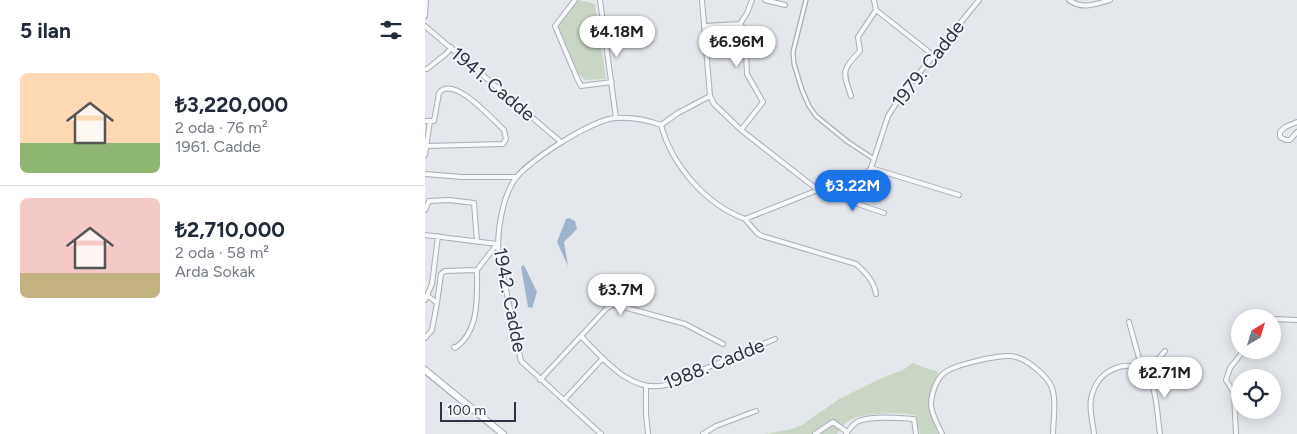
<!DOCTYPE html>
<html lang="tr">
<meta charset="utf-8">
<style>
:root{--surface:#fff;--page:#f6f6f7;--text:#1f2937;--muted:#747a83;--line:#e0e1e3;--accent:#1a73e8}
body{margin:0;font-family:Figtree,sans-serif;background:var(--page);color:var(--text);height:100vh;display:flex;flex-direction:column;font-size:19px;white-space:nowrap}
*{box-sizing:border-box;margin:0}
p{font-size:16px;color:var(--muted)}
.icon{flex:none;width:28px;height:28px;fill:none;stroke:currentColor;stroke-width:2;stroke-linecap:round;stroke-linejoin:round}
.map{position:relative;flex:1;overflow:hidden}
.side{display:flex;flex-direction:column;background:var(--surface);width:425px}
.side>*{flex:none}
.needle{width:32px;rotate:38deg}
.buttons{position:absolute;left:806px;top:309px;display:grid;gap:10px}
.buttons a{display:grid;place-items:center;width:50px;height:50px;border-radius:50%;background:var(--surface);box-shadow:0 2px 12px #0003;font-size:25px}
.scale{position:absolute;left:15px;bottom:12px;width:76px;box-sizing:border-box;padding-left:5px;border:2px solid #2b3445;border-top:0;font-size:14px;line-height:18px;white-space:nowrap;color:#2b3445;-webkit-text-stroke:4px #f4f6f9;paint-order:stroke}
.price{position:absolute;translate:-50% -42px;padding:0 11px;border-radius:18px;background:#fff;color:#222;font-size:16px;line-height:32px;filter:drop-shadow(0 1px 2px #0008)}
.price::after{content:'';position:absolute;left:50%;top:30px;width:15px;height:11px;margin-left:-8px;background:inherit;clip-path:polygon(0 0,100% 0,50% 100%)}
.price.on{background:var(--accent);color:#fff}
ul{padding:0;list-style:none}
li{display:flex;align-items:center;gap:15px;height:125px;padding:0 20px}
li+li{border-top:1px solid var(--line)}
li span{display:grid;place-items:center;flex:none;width:140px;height:100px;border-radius:8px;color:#555}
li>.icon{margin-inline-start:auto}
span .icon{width:60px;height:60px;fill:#fffc;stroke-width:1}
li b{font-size:21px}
h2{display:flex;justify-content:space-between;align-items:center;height:60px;padding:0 20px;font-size:21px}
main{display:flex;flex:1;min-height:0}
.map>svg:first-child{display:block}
.green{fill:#c9d6c5}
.water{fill:#9fb4cc}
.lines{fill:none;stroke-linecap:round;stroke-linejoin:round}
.pedestrian-casing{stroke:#a9aeb7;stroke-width:5.5}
.minor-casing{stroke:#a9aeb7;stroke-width:6}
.secondary-casing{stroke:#a9aeb7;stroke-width:8}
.pedestrian{stroke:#f7f8fa;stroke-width:3}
.minor{stroke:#f7f8fa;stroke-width:4}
.secondary{stroke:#fff;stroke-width:5.5}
.labels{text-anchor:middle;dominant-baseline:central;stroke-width:4;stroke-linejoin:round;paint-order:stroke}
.street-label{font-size:19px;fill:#2b3445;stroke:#f4f6f9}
</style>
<main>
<section class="side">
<h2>5 ilan<svg class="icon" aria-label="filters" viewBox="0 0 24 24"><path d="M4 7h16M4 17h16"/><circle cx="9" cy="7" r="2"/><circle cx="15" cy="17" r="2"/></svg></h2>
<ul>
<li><span style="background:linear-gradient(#ffd9b3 70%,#8fb573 0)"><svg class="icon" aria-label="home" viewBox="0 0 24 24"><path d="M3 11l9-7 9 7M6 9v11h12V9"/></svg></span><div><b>₺3,220,000</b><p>2 oda · 76 m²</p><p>1961. Cadde</p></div></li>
<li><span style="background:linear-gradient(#f6c9c9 75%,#c2b280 0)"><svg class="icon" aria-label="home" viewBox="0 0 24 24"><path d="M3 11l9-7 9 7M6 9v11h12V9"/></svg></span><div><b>₺2,710,000</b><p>2 oda · 58 m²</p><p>Arda Sokak</p></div></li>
</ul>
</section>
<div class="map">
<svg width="872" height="434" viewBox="0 0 872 434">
<rect width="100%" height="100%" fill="#e4e7ec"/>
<path class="green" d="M153,0L170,4L181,79L160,80L154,74L133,27Z
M488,363L500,368L512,371L513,374C502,400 501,408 514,434H495L491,416C480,411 436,413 425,420C420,423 416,429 412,434H340L367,429L377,425L414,399L459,377L478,370Z"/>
<path class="water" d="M144,218L150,221L152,229L139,242L143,266L132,242L141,219Z
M99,265L112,292L107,308L103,307L96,267Z"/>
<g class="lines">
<g class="pedestrian-casing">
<path id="pedestrian" d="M381,0L368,52L369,64L377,90L384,106L391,116L423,142L449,159"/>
</g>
<g class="minor-casing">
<path id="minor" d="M150,0L130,26L152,78L156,86L187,82
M175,0L191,118
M277,0L285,96L289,104L316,130L393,190L459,213
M340,0L360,5
M449,0L451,10L508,55
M644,0C657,10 671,4 685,0
M0,16L1,0
M315,24L322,13L327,0
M0,26L136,142
M279,26L315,24L320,31L322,74L338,102L316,130
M0,69H2L22,53L26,47
M426,96C418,72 416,70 435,51L433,37L451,10
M0,121H9L14,93C28,74 68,120 79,130L81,139L78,144L1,146
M872,122L860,127L855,132V137L861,140H865L872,132
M236,125C247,165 280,204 320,219L393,190
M236,125L253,113L285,96
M0,155L5,121
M446,168L534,195
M0,174L37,177H91
M408,193H413L423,190L432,183L446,168L463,116L478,93L554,0
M0,210L4,201L24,200L49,203L52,242
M320,219L332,233L337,236L431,264C441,273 449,281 451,294
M0,235L72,244
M3,296L12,303L16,274L20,271L52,270L72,244
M0,300L7,284L13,236
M848,319L872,320
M704,322L717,369
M156,336C179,360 208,396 244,384L350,339
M0,338L7,330L12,303
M29,347L30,348C55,331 52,296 52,270
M722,372C732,390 732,414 735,434
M115,380L182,308L188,305L195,306L260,324L298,344
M221,386V414L223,434
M139,400L178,358
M176,434L96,361L74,256C71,236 77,200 88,182C100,162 168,119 191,118C205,117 222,120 236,125
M278,434L291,426L331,411
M390,434L408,422L422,432
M421,434C424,430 427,425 432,422C444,415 475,418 489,419L491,434
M517,434C513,425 505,412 506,402C507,393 511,380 518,374C527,365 578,353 591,357C602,360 617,372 624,382C633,395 628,419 628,434
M669,434C668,423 664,410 666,399C671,372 698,357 722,372L740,351
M811,434L809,393L801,380L805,368L816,354"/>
</g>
<g class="secondary-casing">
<path id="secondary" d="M0,370L78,434"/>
</g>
<use href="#pedestrian" class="pedestrian"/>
<use href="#minor" class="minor"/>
<use href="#secondary" class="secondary"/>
</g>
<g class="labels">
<g class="street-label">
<text transform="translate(503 64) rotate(-52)">1979. Cadde</text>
<text transform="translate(68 84) rotate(40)">1941. Cadde</text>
<text transform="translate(85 300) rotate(79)">1942. Cadde</text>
<text transform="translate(289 364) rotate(-22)">1988. Cadde</text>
</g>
</g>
</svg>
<div class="buttons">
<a><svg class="needle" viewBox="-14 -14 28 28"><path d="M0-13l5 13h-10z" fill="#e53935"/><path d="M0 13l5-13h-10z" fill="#747a83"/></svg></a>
<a><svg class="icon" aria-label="locate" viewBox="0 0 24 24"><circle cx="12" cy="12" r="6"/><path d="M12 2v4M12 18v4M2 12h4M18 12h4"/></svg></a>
</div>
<div class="scale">100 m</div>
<b class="price" style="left:192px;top:58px">₺4.18M</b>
<b class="price" style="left:312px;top:68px">₺6.96M</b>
<b class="price on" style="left:428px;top:212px">₺3.22M</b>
<b class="price" style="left:196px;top:316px">₺3.7M</b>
<b class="price" style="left:740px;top:399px">₺2.71M</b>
</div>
</main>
